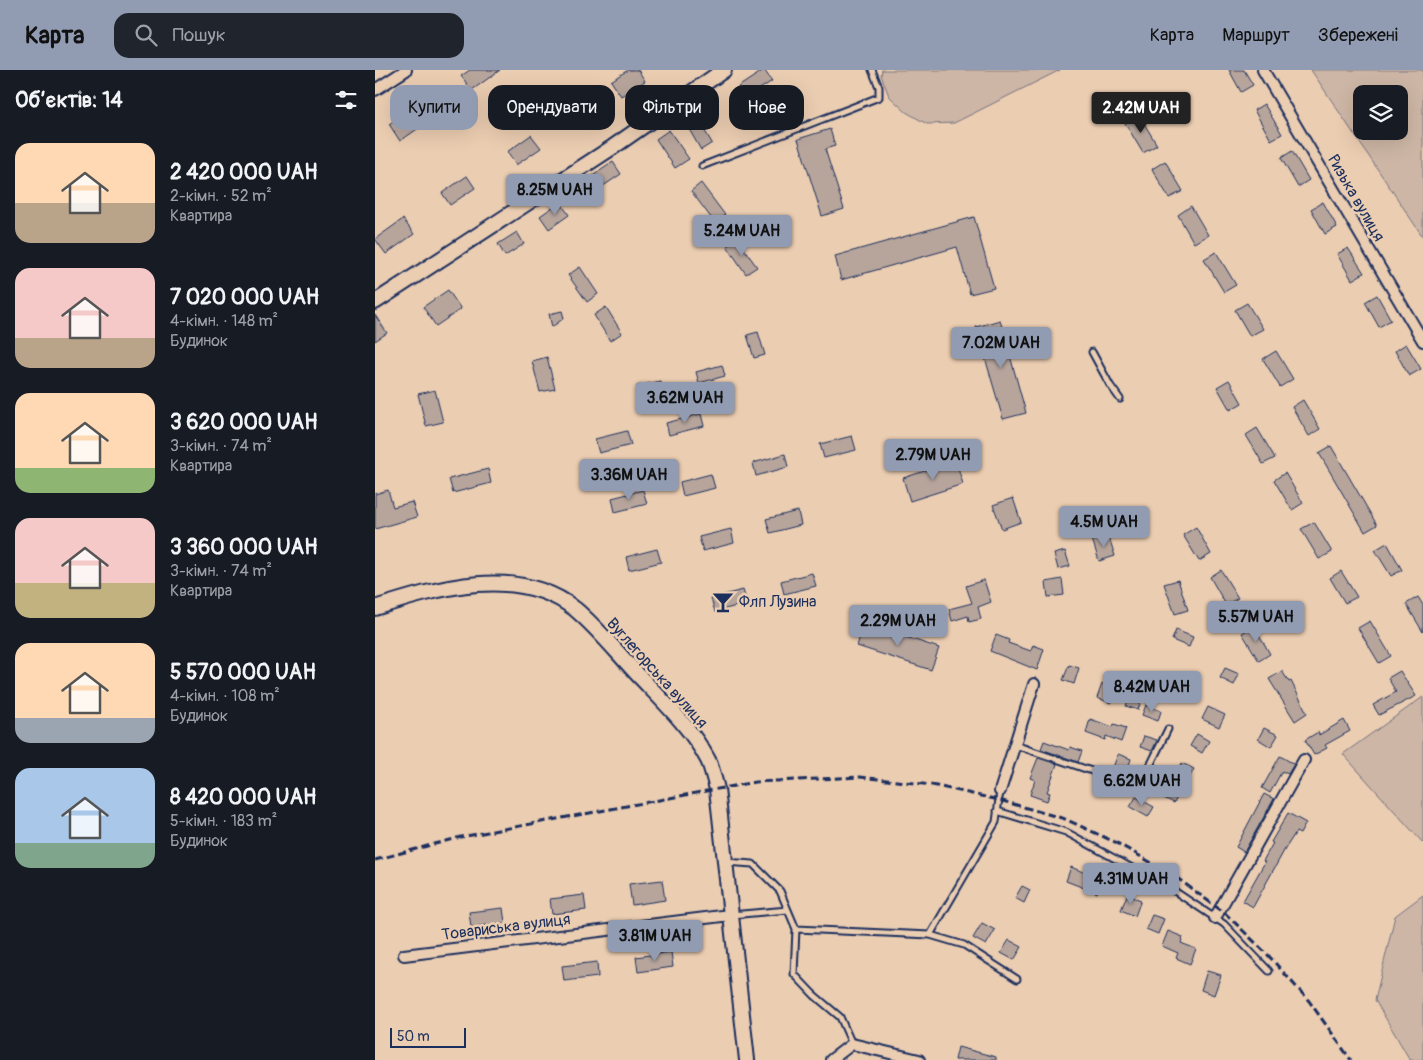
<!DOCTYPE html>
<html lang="uk">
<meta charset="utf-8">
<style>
:root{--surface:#171b24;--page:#20242c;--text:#f1f3f6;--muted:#9ea1a6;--accent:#919bb2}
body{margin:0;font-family:Pangolin,sans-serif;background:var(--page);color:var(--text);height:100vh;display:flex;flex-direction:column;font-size:19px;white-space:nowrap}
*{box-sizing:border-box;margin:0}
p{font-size:16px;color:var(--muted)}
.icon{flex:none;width:28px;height:28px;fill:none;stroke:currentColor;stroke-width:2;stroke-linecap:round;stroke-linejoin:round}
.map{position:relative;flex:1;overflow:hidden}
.side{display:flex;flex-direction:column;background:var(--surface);width:375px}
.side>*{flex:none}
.banner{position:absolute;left:15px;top:15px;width:475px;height:45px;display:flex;gap:10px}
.tools{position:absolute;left:978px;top:15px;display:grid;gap:10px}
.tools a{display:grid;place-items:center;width:55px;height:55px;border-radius:10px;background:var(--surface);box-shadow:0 5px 20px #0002;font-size:25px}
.scale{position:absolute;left:15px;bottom:12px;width:76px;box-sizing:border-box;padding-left:5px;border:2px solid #1b2f5e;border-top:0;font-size:14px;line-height:18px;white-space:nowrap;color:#1b2f5e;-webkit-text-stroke:4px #ebcdb1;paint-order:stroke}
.price{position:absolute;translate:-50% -42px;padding:0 11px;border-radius:5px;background:var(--accent);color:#111;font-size:16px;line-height:32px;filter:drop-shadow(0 1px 2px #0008)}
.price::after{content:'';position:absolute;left:50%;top:30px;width:15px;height:11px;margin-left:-8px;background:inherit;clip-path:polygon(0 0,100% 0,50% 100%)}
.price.on{background:#222;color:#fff}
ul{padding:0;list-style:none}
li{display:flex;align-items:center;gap:15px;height:125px;padding:0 15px}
li span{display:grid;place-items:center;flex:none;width:140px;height:100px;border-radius:15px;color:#555}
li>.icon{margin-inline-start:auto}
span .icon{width:60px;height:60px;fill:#fffc;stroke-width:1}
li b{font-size:21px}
h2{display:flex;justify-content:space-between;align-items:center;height:60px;padding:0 15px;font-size:21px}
.tag{padding:0 18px;border-radius:15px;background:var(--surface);box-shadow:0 5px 20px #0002;font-size:18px;line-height:45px}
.tag.on{background:var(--accent);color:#111}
header{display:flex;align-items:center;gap:30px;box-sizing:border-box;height:70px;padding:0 25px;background:var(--accent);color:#111}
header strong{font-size:24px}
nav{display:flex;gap:28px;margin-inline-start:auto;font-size:18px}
.search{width:350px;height:45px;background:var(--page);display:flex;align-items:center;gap:12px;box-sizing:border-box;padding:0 18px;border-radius:15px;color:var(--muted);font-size:19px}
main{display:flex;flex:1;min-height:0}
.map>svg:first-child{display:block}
.green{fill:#cdb6a5;stroke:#747282;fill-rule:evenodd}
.building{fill:#b7a59c;stroke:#1b2f5e}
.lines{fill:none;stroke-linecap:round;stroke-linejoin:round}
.lane-casing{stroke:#1b2f5e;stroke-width:9}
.street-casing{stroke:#1b2f5e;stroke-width:14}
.secondary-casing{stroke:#1b2f5e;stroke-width:18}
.lane{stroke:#ebcdb1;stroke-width:5}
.street{stroke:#ebcdb1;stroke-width:10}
.secondary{stroke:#ebcdb1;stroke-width:14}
.rail{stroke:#1b2f5e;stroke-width:3;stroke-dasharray:8 4;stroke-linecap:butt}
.labels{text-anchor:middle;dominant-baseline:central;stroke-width:5;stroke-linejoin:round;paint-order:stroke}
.street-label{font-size:16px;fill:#1b2f5e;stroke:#ebcdb1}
.poi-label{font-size:16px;fill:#1b2f5e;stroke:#ebcdb1;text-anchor:start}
</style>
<header>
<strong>Карта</strong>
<div class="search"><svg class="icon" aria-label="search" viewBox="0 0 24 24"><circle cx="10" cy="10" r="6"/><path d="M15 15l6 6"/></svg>Пошук</div>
<nav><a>Карта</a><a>Маршрут</a><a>Збережені</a></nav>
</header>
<main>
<section class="side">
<h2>Об’єктів: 14<svg class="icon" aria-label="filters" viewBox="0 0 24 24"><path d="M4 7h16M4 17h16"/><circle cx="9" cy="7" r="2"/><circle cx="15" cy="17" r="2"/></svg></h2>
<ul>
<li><span style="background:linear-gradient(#ffd9b3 60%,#b9a48a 0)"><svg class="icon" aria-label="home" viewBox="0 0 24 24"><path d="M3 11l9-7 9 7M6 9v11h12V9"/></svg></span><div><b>2 420 000 UAH</b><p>2-кімн. · 52 m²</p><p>Квартира</p></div></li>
<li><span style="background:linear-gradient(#f6c9c9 70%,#b9a48a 0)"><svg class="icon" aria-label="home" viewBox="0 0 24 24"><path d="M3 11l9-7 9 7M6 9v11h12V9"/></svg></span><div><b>7 020 000 UAH</b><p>4-кімн. · 148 m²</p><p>Будинок</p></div></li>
<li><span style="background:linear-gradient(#ffd9b3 75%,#8fb573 0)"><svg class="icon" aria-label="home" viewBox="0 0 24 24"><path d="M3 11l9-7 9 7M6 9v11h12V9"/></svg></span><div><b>3 620 000 UAH</b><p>3-кімн. · 74 m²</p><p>Квартира</p></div></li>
<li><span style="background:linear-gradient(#f6c9c9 65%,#c2b280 0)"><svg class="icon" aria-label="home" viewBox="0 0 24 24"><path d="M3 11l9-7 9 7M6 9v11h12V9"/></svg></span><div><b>3 360 000 UAH</b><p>3-кімн. · 74 m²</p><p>Квартира</p></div></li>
<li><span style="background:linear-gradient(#ffd9b3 75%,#9aa5b1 0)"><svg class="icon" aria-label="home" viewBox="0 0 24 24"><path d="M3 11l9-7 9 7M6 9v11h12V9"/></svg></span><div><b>5 570 000 UAH</b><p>4-кімн. · 108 m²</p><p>Будинок</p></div></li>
<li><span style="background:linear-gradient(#a9c7e8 75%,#7fa58c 0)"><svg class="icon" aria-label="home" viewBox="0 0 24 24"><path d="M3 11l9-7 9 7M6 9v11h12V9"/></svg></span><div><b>8 420 000 UAH</b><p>5-кімн. · 183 m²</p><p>Будинок</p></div></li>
</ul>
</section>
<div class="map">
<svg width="1048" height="990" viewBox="0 0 1048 990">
<rect width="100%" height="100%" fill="#ebcdb1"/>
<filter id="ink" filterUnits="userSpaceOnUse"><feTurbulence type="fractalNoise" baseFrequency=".02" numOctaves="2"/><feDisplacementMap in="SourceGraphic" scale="10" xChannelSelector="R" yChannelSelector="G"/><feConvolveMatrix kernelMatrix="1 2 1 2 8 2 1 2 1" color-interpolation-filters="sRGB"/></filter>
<g filter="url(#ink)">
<path class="green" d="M507,0H685L579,53L552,54L531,42L514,26L506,5Z
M936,0H1048V167ZM986,24H1024V61H986Z
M1048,627V773L968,684Z
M1048,825V990H1035L1000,930L1020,846Z"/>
<path class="building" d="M95,0H125L97,20L86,6Z
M253,0H263L270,11L246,26L236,11Z
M389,0L397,11L371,28L363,17Z
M854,0H869L878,15L866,22Z
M56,26L67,42L25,71L14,54Z
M207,31L214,42L191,58L183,48Z
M889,34L907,64L896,70L879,40Z
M764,45L782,75L768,83L750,53Z
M322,48L337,73L326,80L311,54Z
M455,59L460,76L450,79L469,139L447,146L423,69Z
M294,60L314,89L300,98L281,69Z
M156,65L166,78L141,95L132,82Z
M917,81L934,110L923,117L906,88Z
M790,91L808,121L794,128L777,99Z
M238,92L246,104L221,121L213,109Z
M92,106L100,118L75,135L67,123Z
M326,113L350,145L340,153L316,121Z
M185,132L194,145L174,159L165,146Z
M948,132L962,157L950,164L936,139Z
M816,136L833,165L819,173L803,145Z
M599,147L619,218L595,224L582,177L466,210L460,186Z
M28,149L39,164L11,184L0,169Z
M142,162L149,174L130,186L123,174Z
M362,169L382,197L371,204L352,176Z
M973,178L989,203L977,210L962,184Z
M841,182L861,215L849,222L829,189Z
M205,197L223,224L212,232L193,205Z
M73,220L86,239L61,256L48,237Z
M1002,225L1016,250L1004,257L990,232Z
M872,233L888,259L875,266L860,240Z
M231,237L247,263L235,271L219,245Z
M187,241L189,248L177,257L174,244Z
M0,245L12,263L0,271Z
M625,250L651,343L628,349L601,257Z
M383,262L390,285L379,288L372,265Z
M1031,274L1046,299L1034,306L1020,281Z
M901,281L918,309L905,317L888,289Z
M172,287L180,319L165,322L157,291Z
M347,295L350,306L324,313L321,302Z
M854,310L867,333L855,340L842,317Z
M285,311L288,323L265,329L262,316Z
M60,320L68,352L51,356L43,324Z
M928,330L945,359L934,366L917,337Z
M326,344L329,356L294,365L291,353Z
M882,358L900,388L888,394L871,365Z
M252,361L256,375L224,383L220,369Z
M477,366L481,380L449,388L445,374Z
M956,376L1002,455L990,462L944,383Z
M410,384L413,397L381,406L378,393Z
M581,391L588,414L535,431L528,408Z
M113,399L116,413L78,423L74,409Z
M910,403L928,433L917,440L899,410Z
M336,404L340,418L308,426L305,412Z
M13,420L18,437L37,432L42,447L0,459V424Z
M268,420L272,434L240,442L237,428Z
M638,428L646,452L627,459L618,435Z
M423,441L426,455L395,463L391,449Z
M939,452L957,482L944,489L926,459Z
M821,457L836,484L824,491L808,465Z
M356,459L359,473L328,481L324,467Z
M733,464L740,486L724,491L717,469Z
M1012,473L1027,500L1016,506L1000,480Z
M282,479L286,492L254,500L251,487Z
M690,481L695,496L683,499L679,484Z
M846,500L863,528L851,535L835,507Z
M966,501L982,527L970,533L955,508Z
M437,503L441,516L409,524L406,511Z
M687,509L689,525L673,527L671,512Z
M609,510L616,532L603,537L606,549L594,552L593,546L577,551L574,539L597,533L591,516Z
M803,510L813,540L800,544L789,514Z
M368,520L372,533L340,542L336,528Z
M1043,527L1048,535V562L1031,534Z
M995,551L1016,586L1004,593L983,558Z
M489,553L564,578L556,600L482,576Z
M879,556L895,584L884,591L867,563Z
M801,560L818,567L814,577L797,570Z
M621,565L634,570L633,573L656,581L658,575L669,579L662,600L615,581Z
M694,595L704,598L699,614L688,610Z
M850,598L864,604L859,615L845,608Z
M907,601L914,612L916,611L932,643L920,651L894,609Z
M1025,601L1041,626L1004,645L998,635L1021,622L1013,608Z
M727,614L740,619L736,633L722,628Z
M756,622L768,626L763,640L751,636Z
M771,635L786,641L783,651L767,645Z
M833,637L850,645L844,657L827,649Z
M715,649L738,657L739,654L751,658L746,672L731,666L730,670L711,663Z
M969,650L975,661L950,675L952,678L939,685L930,670L943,662L944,665Z
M889,658L903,665L896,677L883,669Z
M822,664L834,671L827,683L815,676Z
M769,666L782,670L777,681L765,677Z
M669,671L694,680L695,677L707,681L703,692L666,679Z
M743,684L756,689L750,708L736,703Z
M905,686L919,694L913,704L907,701L895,723L887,718Z
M663,688L682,694L672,722L675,723L672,731L655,725L660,710L655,708Z
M807,693L819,699L814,708L802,702Z
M793,717L804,724L799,733L787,727Z
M889,724L899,729L869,782L861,777Z
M761,727L779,737L773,747L755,737Z
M913,743L931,753L925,764L921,762L910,779L878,837L868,831L890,792L888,791L898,773L896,772Z
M696,797L727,810L722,823L691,811Z
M287,810L290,830L257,835L254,814Z
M647,816L655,820L649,833L640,828Z
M209,825L211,840L177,844L175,829Z
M752,825L766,830L760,846L746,840Z
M128,838L130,853L96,857L94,842Z
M777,845L789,849L783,864L771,859Z
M607,853L620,860L611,875L598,868Z
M793,861L808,867L806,873L821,879L815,894L801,888L803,883L787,876Z
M634,870L647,877L639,890L626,883Z
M296,882L298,897L263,902L261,887Z
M222,892L223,907L189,911L187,896Z
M832,901L846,905L839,925L826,920Z
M583,977L621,987V990H580Z"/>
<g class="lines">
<g class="lane-casing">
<path id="lane" d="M327,96L504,27V17L497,0
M717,282L735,315L745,329
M640,675L758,715L767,712L793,659
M622,741L691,762L801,822L849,854L894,901
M350,792L378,794L405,821L421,859L419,904L439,925L465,947L477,974
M356,845L413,840
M421,859L555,865L621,752L625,721
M555,865L589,875L642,909"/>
</g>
<g class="street-casing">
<path id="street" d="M888,0L1048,271
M0,20L31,0
M625,721L659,614
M840,848L929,690
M29,885L355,845
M456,990L477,974L544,990"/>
</g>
<g class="secondary-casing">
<path id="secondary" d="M0,232L238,77L349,0
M0,538C62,518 143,494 200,539C223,558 245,586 266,608C289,632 317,659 333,690C337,698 339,709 342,719L372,990"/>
</g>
<use href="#lane" class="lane"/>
<use href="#street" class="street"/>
<use href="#secondary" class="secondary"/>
<path class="rail" d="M0,790L86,767L380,712L485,707L557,715L624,730L690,749L742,773L798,805L851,844L893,885L934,931L976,990"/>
</g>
</g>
<defs>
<g id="bar-bare" transform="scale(1.725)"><path d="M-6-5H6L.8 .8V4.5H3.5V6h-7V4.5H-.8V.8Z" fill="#1b2f5e" stroke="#ebcdb1" stroke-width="2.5" paint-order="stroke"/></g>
</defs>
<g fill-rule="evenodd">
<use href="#bar-bare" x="348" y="532"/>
</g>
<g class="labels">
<g class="street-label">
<text transform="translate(981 128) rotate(60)">Ризька вулиця</text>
<text transform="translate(282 603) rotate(48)">Вуглегорська вулиця</text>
<text transform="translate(131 857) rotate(-7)">Товариська вулиця</text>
</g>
<g class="poi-label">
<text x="364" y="532">Флп Лузина</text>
</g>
</g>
</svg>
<div class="tools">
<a><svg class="icon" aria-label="layers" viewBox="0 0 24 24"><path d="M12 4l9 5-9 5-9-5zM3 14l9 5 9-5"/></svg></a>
</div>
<div class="scale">50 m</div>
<b class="price on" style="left:766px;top:64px">2.42M UAH</b>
<b class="price" style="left:180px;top:146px">8.25M UAH</b>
<b class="price" style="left:367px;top:187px">5.24M UAH</b>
<b class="price" style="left:626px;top:299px">7.02M UAH</b>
<b class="price" style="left:310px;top:354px">3.62M UAH</b>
<b class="price" style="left:558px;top:411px">2.79M UAH</b>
<b class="price" style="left:254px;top:431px">3.36M UAH</b>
<b class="price" style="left:729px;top:478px">4.5M UAH</b>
<b class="price" style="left:881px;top:573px">5.57M UAH</b>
<b class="price" style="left:523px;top:577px">2.29M UAH</b>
<b class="price" style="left:777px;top:643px">8.42M UAH</b>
<b class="price" style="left:767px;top:737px">6.62M UAH</b>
<b class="price" style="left:756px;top:835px">4.31M UAH</b>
<b class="price" style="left:280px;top:892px">3.81M UAH</b>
<div class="banner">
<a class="tag on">Купити</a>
<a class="tag">Орендувати</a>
<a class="tag">Фільтри</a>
<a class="tag">Нове</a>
</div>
</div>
</main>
